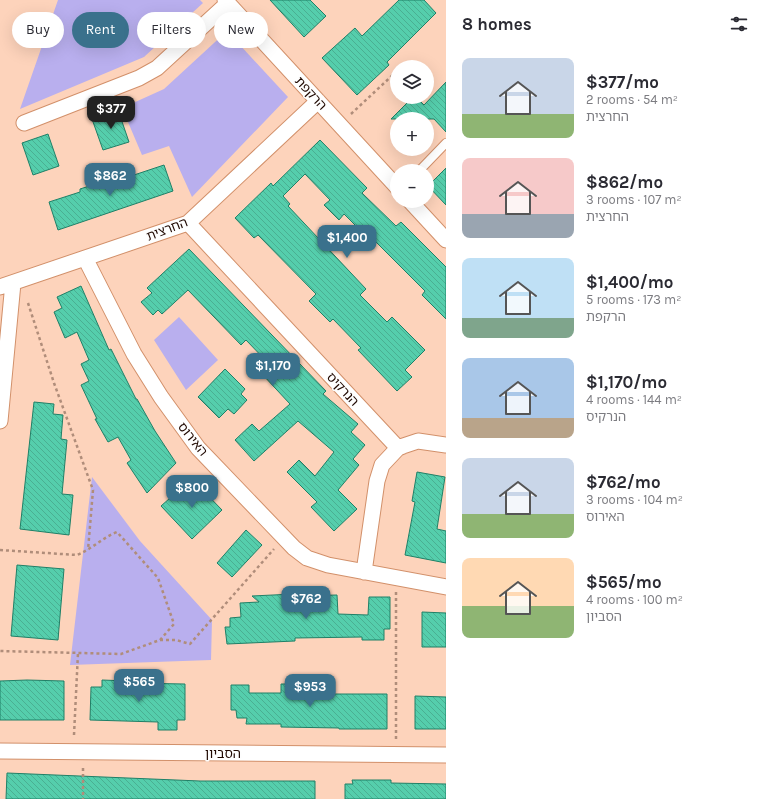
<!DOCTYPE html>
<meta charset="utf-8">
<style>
:root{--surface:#fff;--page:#f7f7f7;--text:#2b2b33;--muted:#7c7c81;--accent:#3a718c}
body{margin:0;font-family:Karla,"Noto Sans Hebrew",sans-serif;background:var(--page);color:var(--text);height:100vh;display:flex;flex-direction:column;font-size:15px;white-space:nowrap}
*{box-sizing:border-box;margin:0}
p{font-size:13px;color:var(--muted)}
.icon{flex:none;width:22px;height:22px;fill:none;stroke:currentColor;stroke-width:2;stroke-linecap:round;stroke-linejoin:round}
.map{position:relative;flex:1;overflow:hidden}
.drawer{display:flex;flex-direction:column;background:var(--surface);width:320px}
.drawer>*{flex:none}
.hud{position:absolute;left:12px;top:12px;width:374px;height:36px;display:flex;gap:8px}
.controls{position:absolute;left:390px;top:60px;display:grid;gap:8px}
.controls a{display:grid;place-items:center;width:44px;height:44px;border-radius:50%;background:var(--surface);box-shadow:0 4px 16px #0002;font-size:20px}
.price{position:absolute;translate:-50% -34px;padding:0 9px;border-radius:8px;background:var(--accent);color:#fff;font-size:13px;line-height:26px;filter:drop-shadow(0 1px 2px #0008)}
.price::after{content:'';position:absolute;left:50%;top:24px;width:12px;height:9px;margin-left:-6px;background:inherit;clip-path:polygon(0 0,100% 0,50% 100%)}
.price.selected{background:#222;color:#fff}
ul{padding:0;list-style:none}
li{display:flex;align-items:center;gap:12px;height:100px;padding:0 16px}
li span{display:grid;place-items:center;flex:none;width:112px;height:80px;border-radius:8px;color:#555}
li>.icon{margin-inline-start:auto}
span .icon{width:48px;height:48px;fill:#fffc;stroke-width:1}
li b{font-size:17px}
h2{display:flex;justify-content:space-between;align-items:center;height:48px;padding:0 16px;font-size:17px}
.tag{padding:0 14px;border-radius:18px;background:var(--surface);box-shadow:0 4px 16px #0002;font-size:14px;line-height:36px}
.tag.selected{background:var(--accent);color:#fff}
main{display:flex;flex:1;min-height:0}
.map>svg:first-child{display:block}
.green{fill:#b9afee}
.building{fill:url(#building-back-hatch);stroke:#1f8067}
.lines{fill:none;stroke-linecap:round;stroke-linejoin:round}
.lane-casing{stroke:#d2906a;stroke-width:10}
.street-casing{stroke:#d2906a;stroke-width:17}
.path{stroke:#b08d7a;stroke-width:2.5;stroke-dasharray:3 3;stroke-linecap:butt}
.lane{stroke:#fff;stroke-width:8}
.street{stroke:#fff;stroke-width:15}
.labels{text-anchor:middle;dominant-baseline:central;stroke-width:3;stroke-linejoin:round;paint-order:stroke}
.street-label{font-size:13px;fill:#1f0800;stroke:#fefefe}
</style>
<main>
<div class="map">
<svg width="446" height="799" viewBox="0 0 446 799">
<defs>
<pattern id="building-back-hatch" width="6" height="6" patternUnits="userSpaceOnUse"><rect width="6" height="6" fill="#55ceac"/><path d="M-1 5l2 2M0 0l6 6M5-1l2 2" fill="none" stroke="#4aaf92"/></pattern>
</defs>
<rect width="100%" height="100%" fill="#fdd3bb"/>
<path class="green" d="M58,0H200L203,3L144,57L20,109Z
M227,31L288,97L192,197L169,146L142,155L122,108L164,89Z
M179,317L218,360L186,390L154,340Z
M92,477L140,541L212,620L211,660L70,665Z"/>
<path class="building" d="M270,0H310L326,16L304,37Z
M399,0H424L436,13L387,62L389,65L357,95L322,58L355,28L362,36Z
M446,82V132L434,119H391L413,97H416L424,105Z
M118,110L129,142L103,150L92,119Z
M48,134L59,166L33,175L22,143Z
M320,140L367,188L362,193L396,226L401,222L446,267V319L422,295L425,291L367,233L365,235L344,214L339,220L324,205L330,200L305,174L283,196L290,204L288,206L366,289L360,295L387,322L392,317L425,350L405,370L412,377L397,391L358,350L361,348L333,319L330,322L309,301L316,294L258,235L254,238L235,218L271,183L273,186Z
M164,165L173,191L58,230L49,202L80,192V189L102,182L104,185Z
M446,168V205L428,186Z
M189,249L326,391L323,394L358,424L351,432L365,445L353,459L359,465L338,490L357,509L334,531L311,507L317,502L287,472L299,460L315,476L334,452L298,421L254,461L235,440L252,424L259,431L290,404L262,374L270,365L246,340L241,345L188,290L162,314L158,310L153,315L141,302L152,293L147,288Z
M81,286L109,350L111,349L136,399H137L155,431L176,463L147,493L127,463L131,460L118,437L108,442L95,419H97L81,385L89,381L81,364L89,360L77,332L65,338L54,312L62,308L57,297Z
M225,369L245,389L241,394L247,400L234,414L228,409L219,418L198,397Z
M34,402L54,404L53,414L63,415L61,439L67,440L62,494L73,495L69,535L20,529Z
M417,472L445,477L437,529L446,531V563L405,555L415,502L412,501Z
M194,481L222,510L192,539L161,506L188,482L190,485Z
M246,530L262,545L232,577L217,563Z
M17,565L64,569L58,640L11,636Z
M294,594V596L337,595L338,614L368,615L369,597H390V629H384V640H362V637L295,638V641L227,644L225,627H230V618L241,617L240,603L259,602L252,596Z
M422,612L446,613V647H422Z
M27,680L64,681V720H0V681Z
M102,680L128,681V683L185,684V720H177V730H158V722L90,720L91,687H102Z
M281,684H321V694H387V729H339V728L281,727V724H246L247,718H237L236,710H231V685H249V693H281Z
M415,696L446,697V729H415Z
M7,773L200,781H315V799H6Z
M352,780H391V783L446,784V799H345V784H353Z"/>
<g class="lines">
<g class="lane-casing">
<path id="lane" d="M419,171L446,143"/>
</g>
<g class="street-casing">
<path id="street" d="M225,0L397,187
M24,123L139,78L157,68L228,3
M410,201L446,240
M188,223L398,448
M85,258L134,354L161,397L198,448L294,548L307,558L328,565L446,587
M0,287L188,223L318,101
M0,421L13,283
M364,572L377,481L382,465L398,448L403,446L418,441L446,445
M0,751L446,755"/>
</g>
<path class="path" d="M401,67L402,66
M351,114L397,71
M28,303L54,383L93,490L88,550
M0,550L77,555C92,549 102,538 117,532L158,578L174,624L160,640L121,654L0,651
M160,640H176L190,644L274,549
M74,735L78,653
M396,739V592
M83,768V799"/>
<use href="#lane" class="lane"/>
<use href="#street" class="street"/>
</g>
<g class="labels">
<g class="street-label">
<text transform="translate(311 93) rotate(47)">הרקפת</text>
<text transform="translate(167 229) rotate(-21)">החרצית</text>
<text transform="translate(343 389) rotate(47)">הנרקיס</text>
<text transform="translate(193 439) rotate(51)">האירוס</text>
<text x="223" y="753">הסביון</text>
</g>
</g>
</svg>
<div class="controls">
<a><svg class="icon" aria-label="layers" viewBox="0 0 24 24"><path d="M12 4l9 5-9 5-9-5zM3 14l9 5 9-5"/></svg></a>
<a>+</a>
<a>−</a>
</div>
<b class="price selected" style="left:111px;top:130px">$377</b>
<b class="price" style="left:110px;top:197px">$862</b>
<b class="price" style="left:347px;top:259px">$1,400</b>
<b class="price" style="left:273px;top:387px">$1,170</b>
<b class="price" style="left:192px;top:509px">$800</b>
<b class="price" style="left:306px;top:620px">$762</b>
<b class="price" style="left:139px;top:703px">$565</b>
<b class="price" style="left:310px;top:708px">$953</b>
<div class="hud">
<a class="tag">Buy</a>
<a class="tag selected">Rent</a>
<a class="tag">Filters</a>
<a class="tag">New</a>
</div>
</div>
<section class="drawer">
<h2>8 homes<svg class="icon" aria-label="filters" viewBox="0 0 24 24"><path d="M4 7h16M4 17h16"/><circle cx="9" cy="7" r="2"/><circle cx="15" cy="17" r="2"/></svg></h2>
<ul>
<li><span style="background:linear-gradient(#c9d6e8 70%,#8fb573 0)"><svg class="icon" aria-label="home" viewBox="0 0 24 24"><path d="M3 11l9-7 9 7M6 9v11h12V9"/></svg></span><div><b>$377/mo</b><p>2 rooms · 54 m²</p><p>החרצית</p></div></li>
<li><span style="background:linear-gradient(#f6c9c9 70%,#9aa5b1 0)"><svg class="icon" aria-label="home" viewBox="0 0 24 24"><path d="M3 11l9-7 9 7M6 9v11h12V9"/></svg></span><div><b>$862/mo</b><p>3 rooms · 107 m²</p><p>החרצית</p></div></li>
<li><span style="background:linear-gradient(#bfe0f5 75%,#7fa58c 0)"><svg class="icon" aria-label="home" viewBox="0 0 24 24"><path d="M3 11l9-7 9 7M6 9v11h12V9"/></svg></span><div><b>$1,400/mo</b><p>5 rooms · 173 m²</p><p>הרקפת</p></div></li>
<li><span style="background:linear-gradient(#a9c7e8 75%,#b9a48a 0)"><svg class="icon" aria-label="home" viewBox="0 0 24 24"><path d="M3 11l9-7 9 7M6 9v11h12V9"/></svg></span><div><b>$1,170/mo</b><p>4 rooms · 144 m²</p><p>הנרקיס</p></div></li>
<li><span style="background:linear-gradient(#c9d6e8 70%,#8fb573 0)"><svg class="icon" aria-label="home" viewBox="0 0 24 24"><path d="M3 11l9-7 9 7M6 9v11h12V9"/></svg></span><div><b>$762/mo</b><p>3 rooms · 104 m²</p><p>האירוס</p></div></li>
<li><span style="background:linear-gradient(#ffd9b3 60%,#8fb573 0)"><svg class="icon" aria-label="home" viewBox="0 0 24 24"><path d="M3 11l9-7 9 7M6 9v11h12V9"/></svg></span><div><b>$565/mo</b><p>4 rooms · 100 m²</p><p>הסביון</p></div></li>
</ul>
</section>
</main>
